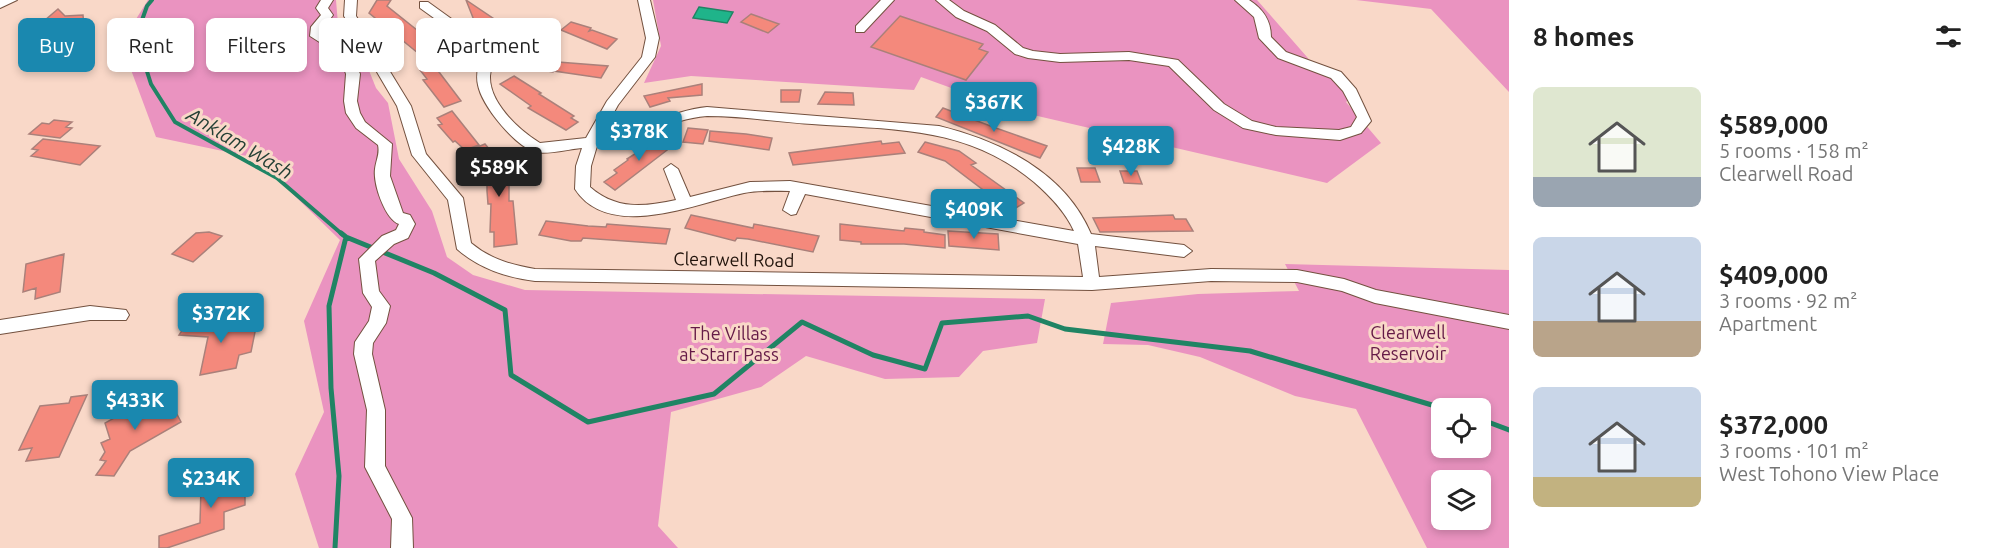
<!DOCTYPE html>
<meta charset="utf-8">
<style>
:root{--surface:#fff;--page:#f2f2f2;--text:#222;--muted:#767676;--accent:#1a88af}
body{margin:0;font-family:Ubuntu,sans-serif;background:var(--page);color:var(--text);height:100vh;display:flex;flex-direction:column;font-size:22px;white-space:nowrap}
*{box-sizing:border-box;margin:0}
p{font-size:20px;color:var(--muted)}
.icon{flex:none;width:33px;height:33px;fill:none;stroke:currentColor;stroke-width:2;stroke-linecap:round;stroke-linejoin:round}
.map{position:relative;flex:1;overflow:hidden}
.panel{display:flex;flex-direction:column;background:var(--surface);width:480px}
.panel>*{flex:none}
.hud{position:absolute;left:18px;top:18px;width:570px;height:54px;display:flex;gap:12px}
.buttons{position:absolute;left:1431px;top:398px;display:grid;gap:12px}
.buttons a{display:grid;place-items:center;width:60px;height:60px;border-radius:9px;background:var(--surface);box-shadow:0 3px 9px #0003;font-size:30px}
.price{position:absolute;translate:-50% -51px;padding:0 14px;border-radius:6px;background:var(--accent);color:#fff;font-size:20px;line-height:39px;filter:drop-shadow(0 2px 3px #0008)}
.price::after{content:'';position:absolute;left:50%;top:36px;width:18px;height:14px;margin-left:-9px;background:inherit;clip-path:polygon(0 0,100% 0,50% 100%)}
.price.current{background:#222;color:#fff}
ul{padding:0;list-style:none}
li{display:flex;align-items:center;gap:18px;height:150px;padding:0 24px}
li span{display:grid;place-items:center;flex:none;width:168px;height:120px;border-radius:9px;color:#555}
li>.icon{margin-inline-start:auto}
span .icon{width:72px;height:72px;fill:#fffc;stroke-width:1}
li b{font-size:26px}
h2{display:flex;justify-content:space-between;align-items:center;height:72px;padding:0 24px;font-size:26px}
.pill{padding:0 21px;border-radius:9px;background:var(--surface);box-shadow:0 3px 9px #0003;font-size:21px;line-height:54px}
.pill.current{background:var(--accent);color:#fff}
main{display:flex;flex:1;min-height:0}
.map>svg:first-child{display:block}
.green{fill:#ea93c0;fill-rule:evenodd}
.water{fill:#1fb48a;stroke:#208464;stroke-width:1.5}
.lines{fill:none;stroke-linecap:round;stroke-linejoin:round}
.stream-far1{stroke:#208464;stroke-width:4}
.stream{stroke:#208464;stroke-width:5}
.building{fill:#f4897c;stroke:#aa807a;stroke-width:1.5}
.minor-casing{stroke:#73513f;stroke-width:2}
.minor{fill:#fff;fill-rule:evenodd}
.labels{text-anchor:middle;dominant-baseline:central;stroke-width:6;stroke-linejoin:round;paint-order:stroke}
.street-label{font-size:18px;fill:#22140c;stroke:#f9d8c8}
.park-label{font-size:18px;fill:#651a47;stroke:#f9d8c8}
.water-label{font-size:20px;font-style:italic;fill:#244035;stroke:#f9d8c8}
</style>
<main>
<div class="map">
<svg width="1509" height="548" viewBox="0 0 1509 548">
<rect width="100%" height="100%" fill="#f9d8c8"/>
<path class="green" d="M148,0H336L338,24L368,68L376,88L388,103L399,159L432,211L447,257L473,275L525,290L1045,299L1037,343L983,351L959,377L885,379L806,356L761,387L671,412L658,526L678,548H319L295,474L324,412L304,321L340,240L256,158L156,137L121,43Z
M653,0H1257L1314,65L1336,75L1349,99L1346,102L1381,143L1327,183L1012,110L921,77L914,90L691,76L644,83L661,46Z
M1356,0H1509V92L1431,9Z
M1285,264L1509,270V548H1427L1356,409L1295,396L1200,357L1148,345L1103,344L1111,303L1198,294L1299,291ZM1442,408H1480V447H1442ZM1442,480H1480V519H1442Z"/>
<path class="water" d="M699,7L733,12L727,23L693,18Z"/>
<g class="lines">
<path class="stream-far1" d="M152,0L147,6L136,37L151,84L175,122L277,178L343,235"/>
<path class="stream" d="M346,237L434,273L505,310L511,375L588,422L714,394L802,322L873,355L925,369L942,323L1028,316L1065,329L1250,351L1442,408
M1480,419L1509,430
M335,548L339,476L331,388L329,306L346,237L341,233"/>
</g>
<path class="building" d="M377,0H391L387,6L442,50L424,58L369,13Z
M466,0L500,23L477,28Z
M58,9L65,16L83,15L84,27L76,34L60,37L50,33V28L37,27Z
M751,14L779,24L768,33L741,22Z
M900,16L983,44L979,49L988,52L966,80L871,47Z
M571,22L591,28L589,31L592,30L617,39L607,49L561,30Z
M543,59L558,62L608,66L601,78L554,71V69L553,72L528,68Z
M436,60L444,70L439,72L461,101L444,107L423,80L427,79L420,70H423L420,65Z
M514,76L541,93L539,94L574,116L571,118L578,122L566,130L528,108L531,106L500,84Z
M702,84V95L668,98L670,101L650,107L644,96Z
M781,90H801L799,102H781Z
M825,92L853,93L854,105L818,104Z
M943,108L993,127L1047,146L1040,158L1024,152L936,117Z
M452,111L479,145L465,150L455,141L453,142L438,125L442,124L437,118Z
M54,120L72,122L66,127L72,128L60,138L29,134L42,123L49,124Z
M688,128L708,130L703,144L683,142Z
M710,131L746,134L772,138L769,150L709,141Z
M661,137L675,144L615,190L604,182L617,173L614,170L628,160L627,159Z
M43,139L100,146L80,165L31,156L38,150L32,149Z
M881,141L882,144L899,142L905,153L793,165L789,153Z
M925,142L959,151L976,163L971,165L1024,203L1011,211L945,161L918,152Z
M485,144L500,162L509,160V201H513L517,244L494,247V232H490L491,204H488L487,191V155L477,159L470,150Z
M1077,168H1095L1100,182H1081Z
M1120,171H1137L1142,184L1124,183Z
M691,215L753,228L754,224L819,236L813,252L748,239L737,238L735,241L685,228Z
M1173,215L1175,219H1186L1193,231L1100,232L1093,218Z
M546,221L588,226L606,227L607,224L670,229L666,244L583,238L581,241H571L539,235Z
M840,224L904,231L905,228L924,230V232L945,235V248L904,244H861V242L840,240Z
M948,231L998,234L999,250L949,246Z
M209,232L222,236L193,262L172,254L196,233Z
M64,254L60,292L35,299L36,288L23,292L26,264Z
M189,320L233,324L231,331L256,327L251,352L239,355L236,368L200,375L208,337L179,335Z
M87,395L59,457L26,461L32,448L19,450L40,406L69,403L71,397Z
M155,395L160,406L170,401L181,422L130,451L114,476L96,475L106,461L100,460L105,452L101,443L110,439L105,423Z
M228,472L245,476V505L224,512V529L167,548H159V536L200,523L201,488L213,475L224,477Z"/>
<g class="lines">
<g class="minor-casing">
<path id="minor" d="M0,0H17L0,8Z
M321,0H333L328,8L333,15L323,29L322,34L341,45L354,59L360,74L357,101L360,113L365,122L392,144L390,176L403,213L410,215L415,224L408,238L394,244L375,261L379,291L390,306L386,323L373,343L372,354L385,410V466L412,518L413,548H391L392,519L365,467L367,410L354,354L355,342L369,321L372,307L363,293L359,259L382,236L396,230L399,224C385,219 373,184 375,169C376,160 380,154 378,145L356,128L346,113L344,101L346,74L341,60L332,50L310,36L311,27L321,15L316,8Z
M345,0H357L356,16L411,106L426,154L463,198L471,243C490,259 511,265 535,269L1083,277L1078,244L805,194L796,214L791,215L783,210L790,191C775,191 759,190 744,193C697,203 609,242 575,189L576,166L582,148C569,149 547,155 535,152C515,146 482,106 478,85C475,73 480,60 481,48L470,44L420,8V2H428L478,38L491,43C496,53 491,65 490,76C489,103 519,130 540,143L586,138L607,101L642,57L646,38L638,0H650L659,38L655,57L618,105L601,136C638,132 669,111 707,107L939,126C1000,141 1065,172 1091,234L1184,245L1192,251L1184,257L1095,246L1099,277L1211,269L1297,270L1344,279L1376,290L1509,315V329L1375,303L1342,291L1297,282L1211,281L1092,290L535,281C506,277 480,269 457,249L448,200L412,155L397,106L344,16ZM707,116C743,116 777,122 812,124C895,130 967,126 1034,182C1050,196 1065,211 1074,231L790,181L750,182L690,197L678,169L671,164L664,169L676,200C644,207 616,210 590,187L591,166L597,146C636,142 668,119 707,116Z
M881,0H894L864,32H856V26Z
M936,0H949L964,11L995,25L1023,48L1033,51L1060,54L1129,52L1178,60L1224,104L1252,121L1276,127L1339,130L1351,127L1357,117L1343,91L1331,78L1278,58L1259,38L1254,17L1235,0H1249C1263,9 1271,20 1271,37L1286,52L1341,72L1356,89L1371,121L1361,133L1340,140L1276,135L1243,128L1214,110L1169,66L1129,60L1060,62L1028,58L1015,54L987,31L956,17Z
M90,306L126,310L129,315L126,320H90L0,334V320Z"/>
</g>
<use href="#minor" class="minor"/>
</g>
<g class="labels">
<g class="street-label">
<text transform="translate(734 259) rotate(1)">Clearwell Road</text>
</g>
<g class="park-label">
<text x="1408" y="332">Clearwell<tspan x="1408" dy="21">Reservoir</tspan></text>
<text x="729" y="333">The Villas<tspan x="729" dy="21">at Starr Pass</tspan></text>
</g>
<g class="water-label">
<text transform="translate(240 143) rotate(31)">Anklam Wash</text>
</g>
</g>
</svg>
<div class="buttons">
<a><svg class="icon" aria-label="locate" viewBox="0 0 24 24"><circle cx="12" cy="12" r="6"/><path d="M12 2v4M12 18v4M2 12h4M18 12h4"/></svg></a>
<a><svg class="icon" aria-label="layers" viewBox="0 0 24 24"><path d="M12 4l9 5-9 5-9-5zM3 14l9 5 9-5"/></svg></a>
</div>
<b class="price" style="left:994px;top:133px">$367K</b>
<b class="price" style="left:639px;top:162px">$378K</b>
<b class="price" style="left:1131px;top:177px">$428K</b>
<b class="price current" style="left:499px;top:198px">$589K</b>
<b class="price" style="left:974px;top:240px">$409K</b>
<b class="price" style="left:221px;top:344px">$372K</b>
<b class="price" style="left:135px;top:431px">$433K</b>
<b class="price" style="left:211px;top:509px">$234K</b>
<div class="hud">
<a class="pill current">Buy</a>
<a class="pill">Rent</a>
<a class="pill">Filters</a>
<a class="pill">New</a>
<a class="pill">Apartment</a>
</div>
</div>
<section class="panel">
<h2>8 homes<svg class="icon" aria-label="filters" viewBox="0 0 24 24"><path d="M4 7h16M4 17h16"/><circle cx="9" cy="7" r="2"/><circle cx="15" cy="17" r="2"/></svg></h2>
<ul>
<li><span style="background:linear-gradient(#dfe7d0 75%,#9aa5b1 0)"><svg class="icon" aria-label="home" viewBox="0 0 24 24"><path d="M3 11l9-7 9 7M6 9v11h12V9"/></svg></span><div><b>$589,000</b><p>5 rooms · 158 m²</p><p>Clearwell Road</p></div></li>
<li><span style="background:linear-gradient(#c9d6e8 70%,#b9a48a 0)"><svg class="icon" aria-label="home" viewBox="0 0 24 24"><path d="M3 11l9-7 9 7M6 9v11h12V9"/></svg></span><div><b>$409,000</b><p>3 rooms · 92 m²</p><p>Apartment</p></div></li>
<li><span style="background:linear-gradient(#c9d6e8 75%,#c2b280 0)"><svg class="icon" aria-label="home" viewBox="0 0 24 24"><path d="M3 11l9-7 9 7M6 9v11h12V9"/></svg></span><div><b>$372,000</b><p>3 rooms · 101 m²</p><p>West Tohono View Place</p></div></li>
</ul>
</section>
</main>
